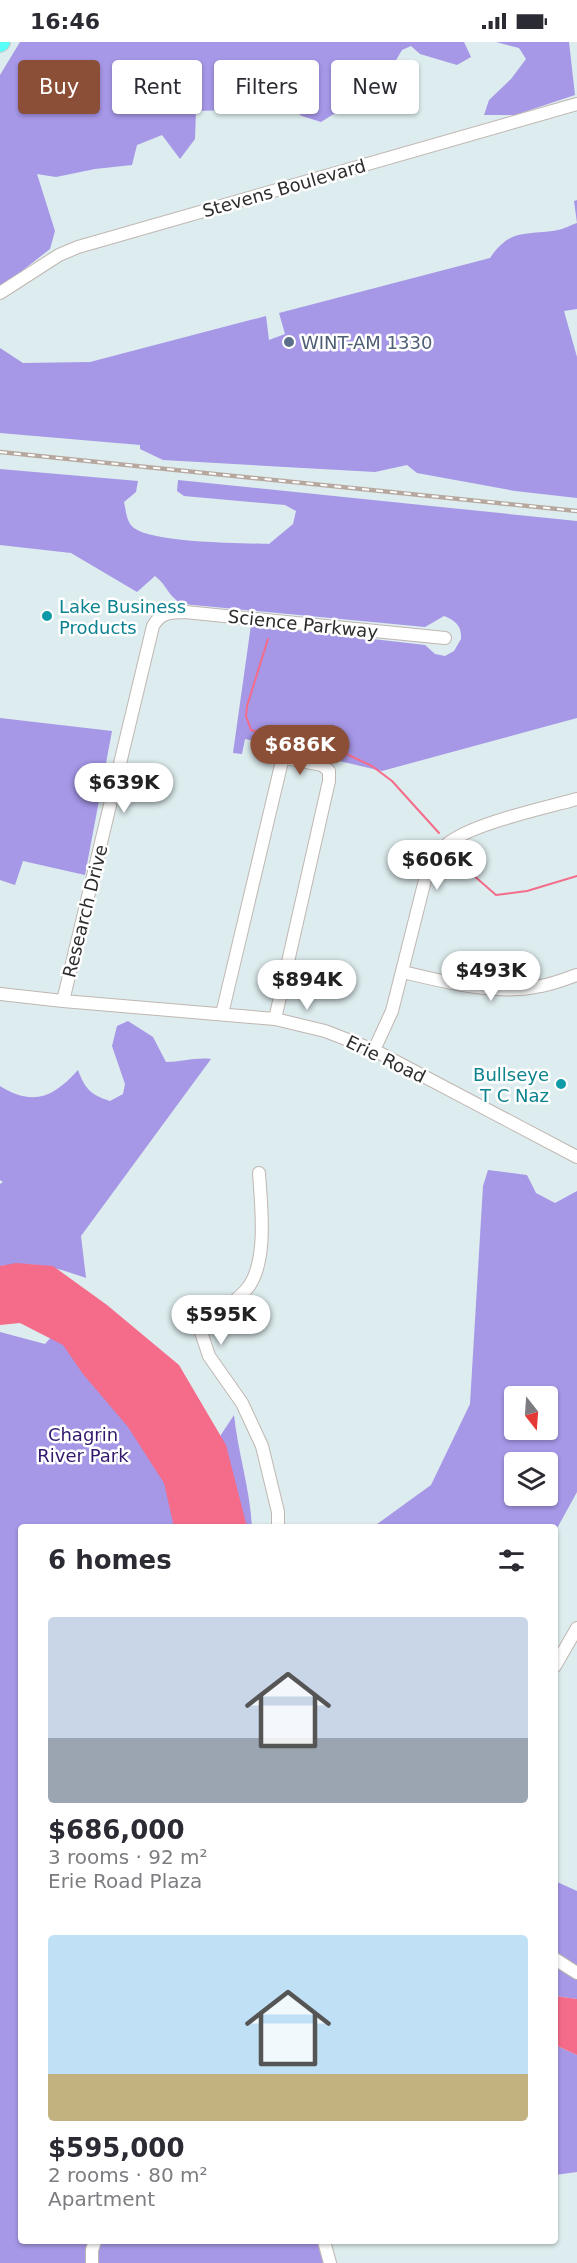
<!DOCTYPE html>
<meta charset="utf-8">
<style>
:root{--surface:#fff;--page:#f2f2f3;--text:#2b2b33;--muted:#7c7c81;--accent:#8a4f36}
body{margin:0;font-family:"DejaVu Sans",sans-serif;background:var(--page);color:var(--text);height:100vh;display:flex;flex-direction:column;font-size:22px;white-space:nowrap}
*{box-sizing:border-box;margin:0}
p{font-size:20px;color:var(--muted)}
.icon{flex:none;width:33px;height:33px;fill:none;stroke:currentColor;stroke-width:2;stroke-linecap:round;stroke-linejoin:round}
.map{position:relative;flex:1;overflow:hidden}
.drawer{position:absolute;left:18px;top:1482px;width:540px;height:720px;display:flex;flex-direction:column;background:var(--surface);border-radius:6px;box-shadow:0 2px 4px #0004}
.drawer>*{flex:none}
.hud{position:absolute;left:18px;top:18px;width:542px;height:54px;display:flex;gap:12px}
.needle{width:39px;rotate:163deg}
.fabs{position:absolute;left:504px;top:1344px;display:grid;gap:12px}
.fabs a{display:grid;place-items:center;width:54px;height:54px;border-radius:6px;background:var(--surface);box-shadow:0 2px 4px #0004;font-size:30px}
.price{position:absolute;translate:-50% -51px;padding:0 14px;border-radius:21px;background:#fff;color:#222;font-size:20px;line-height:39px;filter:drop-shadow(0 2px 3px #0008)}
.price::after{content:'';position:absolute;left:50%;top:36px;width:18px;height:14px;margin-left:-9px;background:inherit;clip-path:polygon(0 0,100% 0,50% 100%)}
.price.active{background:var(--accent);color:#fff}
ul{padding:0;list-style:none}
li{display:grid;align-content:center;gap:12px;height:318px;padding:0 30px}
li span{display:grid;place-items:center;height:186px;border-radius:6px;color:#555}
li>.icon{margin-inline-start:auto}
span .icon{width:108px;height:108px;fill:#fffc;stroke-width:1}
li b{font-size:26px}
h2{display:flex;justify-content:space-between;align-items:center;height:72px;padding:0 30px;font-size:26px}
.chip{padding:0 21px;border-radius:6px;background:var(--surface);box-shadow:0 2px 4px #0004;font-size:21px;line-height:54px}
.chip.active{background:var(--accent);color:#fff}
.status{display:flex;justify-content:space-between;align-items:center;height:42px;padding:0 30px;background:var(--surface);direction:ltr}
.status svg{height:16px;fill:currentColor}
.map>svg:first-child{display:block}
.green{fill:#a697e7;fill-rule:evenodd}
.water{fill:#f46c89}
.lines{fill:none;stroke-linecap:round;stroke-linejoin:round}
.stream{stroke:#f46c89;stroke-width:2}
.minor-casing{stroke:#c0b6b1;stroke-width:14}
.highway-casing{stroke:#c8c8c8;stroke-width:20}
.minor{stroke:#fff;stroke-width:12}
.highway{stroke:#57fff7;stroke-width:18}
.rail-casing{stroke:#b7a89f;stroke-width:4.5}
.rail{stroke:#fff;stroke-width:2;stroke-dasharray:7;stroke-linecap:butt}
.service-dot{fill:#5c6f8a;stroke:#fff;stroke-width:2}
.culture-dot{fill:#0f9aa8;stroke:#fff;stroke-width:2}
.labels{text-anchor:middle;dominant-baseline:central;stroke-width:5;stroke-linejoin:round;paint-order:stroke}
.street-label{font-size:18px;fill:#2c2c2c;stroke:#fff}
.service-label{font-size:18px;fill:#4e5e75;stroke:#fff;text-anchor:start}
.culture-label{font-size:18px;fill:#0d838f;stroke:#fff;text-anchor:start}
.park-label{font-size:18px;fill:#32176d;stroke:#fff}
</style>
<div class="status"><b>16:46</b><svg viewBox="0 0 49 12"><path d="M0 12V9h3v3zM5 12V6h3v6zM10 12V3h3v9zM15 12V0h3v12zM26 1h20v11H26zM47 4h2v5h-2z"/></svg></div>
<div class="map">
<svg width="577" height="2221" viewBox="0 0 577 2221">
<rect width="100%" height="100%" fill="#ddecee"/>
<path class="green" d="M20,0H464L471,15L457,23L420,12L411,4L402,8L392,25L367,44L373,62L337,70L321,80L302,74L287,65L271,62L230,68L196,69L195,97L180,117L162,93L137,103L132,123L95,127L56,135L37,132L55,189L50,207L0,246V33Z
M496,0H569L575,53L515,73H484L489,58L511,37L526,17L519,6Z
M577,158V267L564,269L577,315V456L515,449L417,431L407,423L375,430L163,418L140,407V403L0,391V306L23,321L90,320L266,274L269,298L285,292L279,271L490,216C511,185 527,194 558,188C564,187 571,183 577,181L574,159Z
M0,427L138,439L136,450L124,460C126,468 126,480 134,486C154,501 241,501 269,502L293,482L296,469L285,463L184,454L177,449L178,438L577,479V676L382,729L245,697L242,712L233,711L251,583L425,603L435,612L445,614L454,609L461,597C462,584 455,578 444,574L425,585L183,562C168,555 168,544 155,534L137,550L71,511L0,503Z
M0,676L112,689L85,833L23,819L15,843L0,838Z
M128,979L153,995L166,1020C182,1020 196,1015 211,1017L81,1194L86,1236C55,1225 34,1219 0,1224V1142L3,1140L0,1138V1044C33,1065 54,1055 78,1028C85,1047 91,1053 110,1059L123,1052L125,1042L112,1004L117,984Z
M488,1128L527,1133L536,1151L555,1161L577,1149V1450L555,1490V1485H373L431,1443L470,1362L483,1144ZM514,1354H548V1388H514ZM514,1420H548V1454H514Z
M76,1267L207,1414L234,1373C238,1411 250,1447 252,1485H21V2199H317L323,2221H0V1290L45,1302Z
M555,1839L577,1849V1957L555,1954Z
M555,2003L577,2013V2130L555,2133Z"/>
<path class="water" d="M16,1221L53,1224L107,1263L179,1323L226,1403L247,1485H174L164,1441L128,1385L83,1332L63,1303L20,1281L0,1283V1224Z
M555,1954L577,1957V2013L555,2003Z"/>
<g class="lines">
<path class="stream" d="M268,597L247,664L246,674L251,688L281,697L340,709L372,724L392,739L439,791
M457,819L496,853L527,849L577,834"/>
<g class="minor-casing">
<path id="minor" d="M0,251L59,213L78,205L577,62
M403,930C445,940 498,954 541,944C553,942 565,937 577,933
M0,952L63,959L275,977L325,989L374,1008L577,1115
M63,959L153,584C160,571 170,570 185,570L445,596
M222,972L282,719L286,716L322,723L329,729V739L275,977
M374,1008L392,969L426,834C432,822 437,812 446,803C470,782 544,766 577,757
M259,1131C261,1163 269,1224 245,1249C230,1265 215,1272 201,1290L209,1314L242,1361L262,1404L278,1470V1485
M555,1624L577,1586
M555,1917L577,1931
M324,2199L330,2221
M92,2221V2208L95,2199"/>
</g>
<g class="highway-casing">
<path id="highway" d="M0,1L1,0"/>
</g>
<use href="#minor" class="minor"/>
<use href="#highway" class="highway"/>
<g class="rail-casing">
<path id="rail" d="M0,410L577,469"/>
</g>
<use href="#rail" class="rail"/>
</g>
<circle class="service-dot" cx="289" cy="300" r="6"/>
<g class="culture-dot">
<circle cx="47" cy="574" r="6"/>
<circle cx="561" cy="1042" r="6"/>
</g>
<g class="labels">
<g class="street-label">
<text transform="translate(284 146) rotate(-16)">Stevens Boulevard</text>
<text transform="translate(303 582) rotate(6)">Science Parkway</text>
<text transform="translate(85 869) rotate(-76)">Research Drive</text>
<text transform="translate(386 1017) rotate(26)">Erie Road</text>
</g>
<g class="service-label">
<text x="301" y="300">WINT-AM 1330</text>
</g>
<g class="culture-label">
<text x="59" y="564">Lake Business<tspan x="59" dy="21">Products</tspan></text>
<text x="549" y="1032" text-anchor="end">Bullseye<tspan x="549" dy="21">T C Naz</tspan></text>
</g>
<g class="park-label">
<text x="83" y="1392">Chagrin<tspan x="83" dy="21">River Park</tspan></text>
</g>
</g>
</svg>
<div class="fabs">
<a><svg class="needle" viewBox="-14 -14 28 28"><path d="M0-13l5 13h-10z" fill="#e53935"/><path d="M0 13l5-13h-10z" fill="#7c7c81"/></svg></a>
<a><svg class="icon" aria-label="layers" viewBox="0 0 24 24"><path d="M12 4l9 5-9 5-9-5zM3 14l9 5 9-5"/></svg></a>
</div>
<b class="price active" style="left:300px;top:734px">$686K</b>
<b class="price" style="left:124px;top:772px">$639K</b>
<b class="price" style="left:437px;top:849px">$606K</b>
<b class="price" style="left:491px;top:960px">$493K</b>
<b class="price" style="left:307px;top:969px">$894K</b>
<b class="price" style="left:221px;top:1304px">$595K</b>
<div class="hud">
<a class="chip active">Buy</a>
<a class="chip">Rent</a>
<a class="chip">Filters</a>
<a class="chip">New</a>
</div>
<section class="drawer">
<h2>6 homes<svg class="icon" aria-label="filters" viewBox="0 0 24 24"><path d="M4 7h16M4 17h16"/><circle cx="9" cy="7" r="2"/><circle cx="15" cy="17" r="2"/></svg></h2>
<ul>
<li><span style="background:linear-gradient(#c9d6e8 65%,#9aa5b1 0)"><svg class="icon" aria-label="home" viewBox="0 0 24 24"><path d="M3 11l9-7 9 7M6 9v11h12V9"/></svg></span><div><b>$686,000</b><p>3 rooms · 92 m²</p><p>Erie Road Plaza</p></div></li>
<li><span style="background:linear-gradient(#bfe0f5 75%,#c2b280 0)"><svg class="icon" aria-label="home" viewBox="0 0 24 24"><path d="M3 11l9-7 9 7M6 9v11h12V9"/></svg></span><div><b>$595,000</b><p>2 rooms · 80 m²</p><p>Apartment</p></div></li>
</ul>
</section>
</div>
